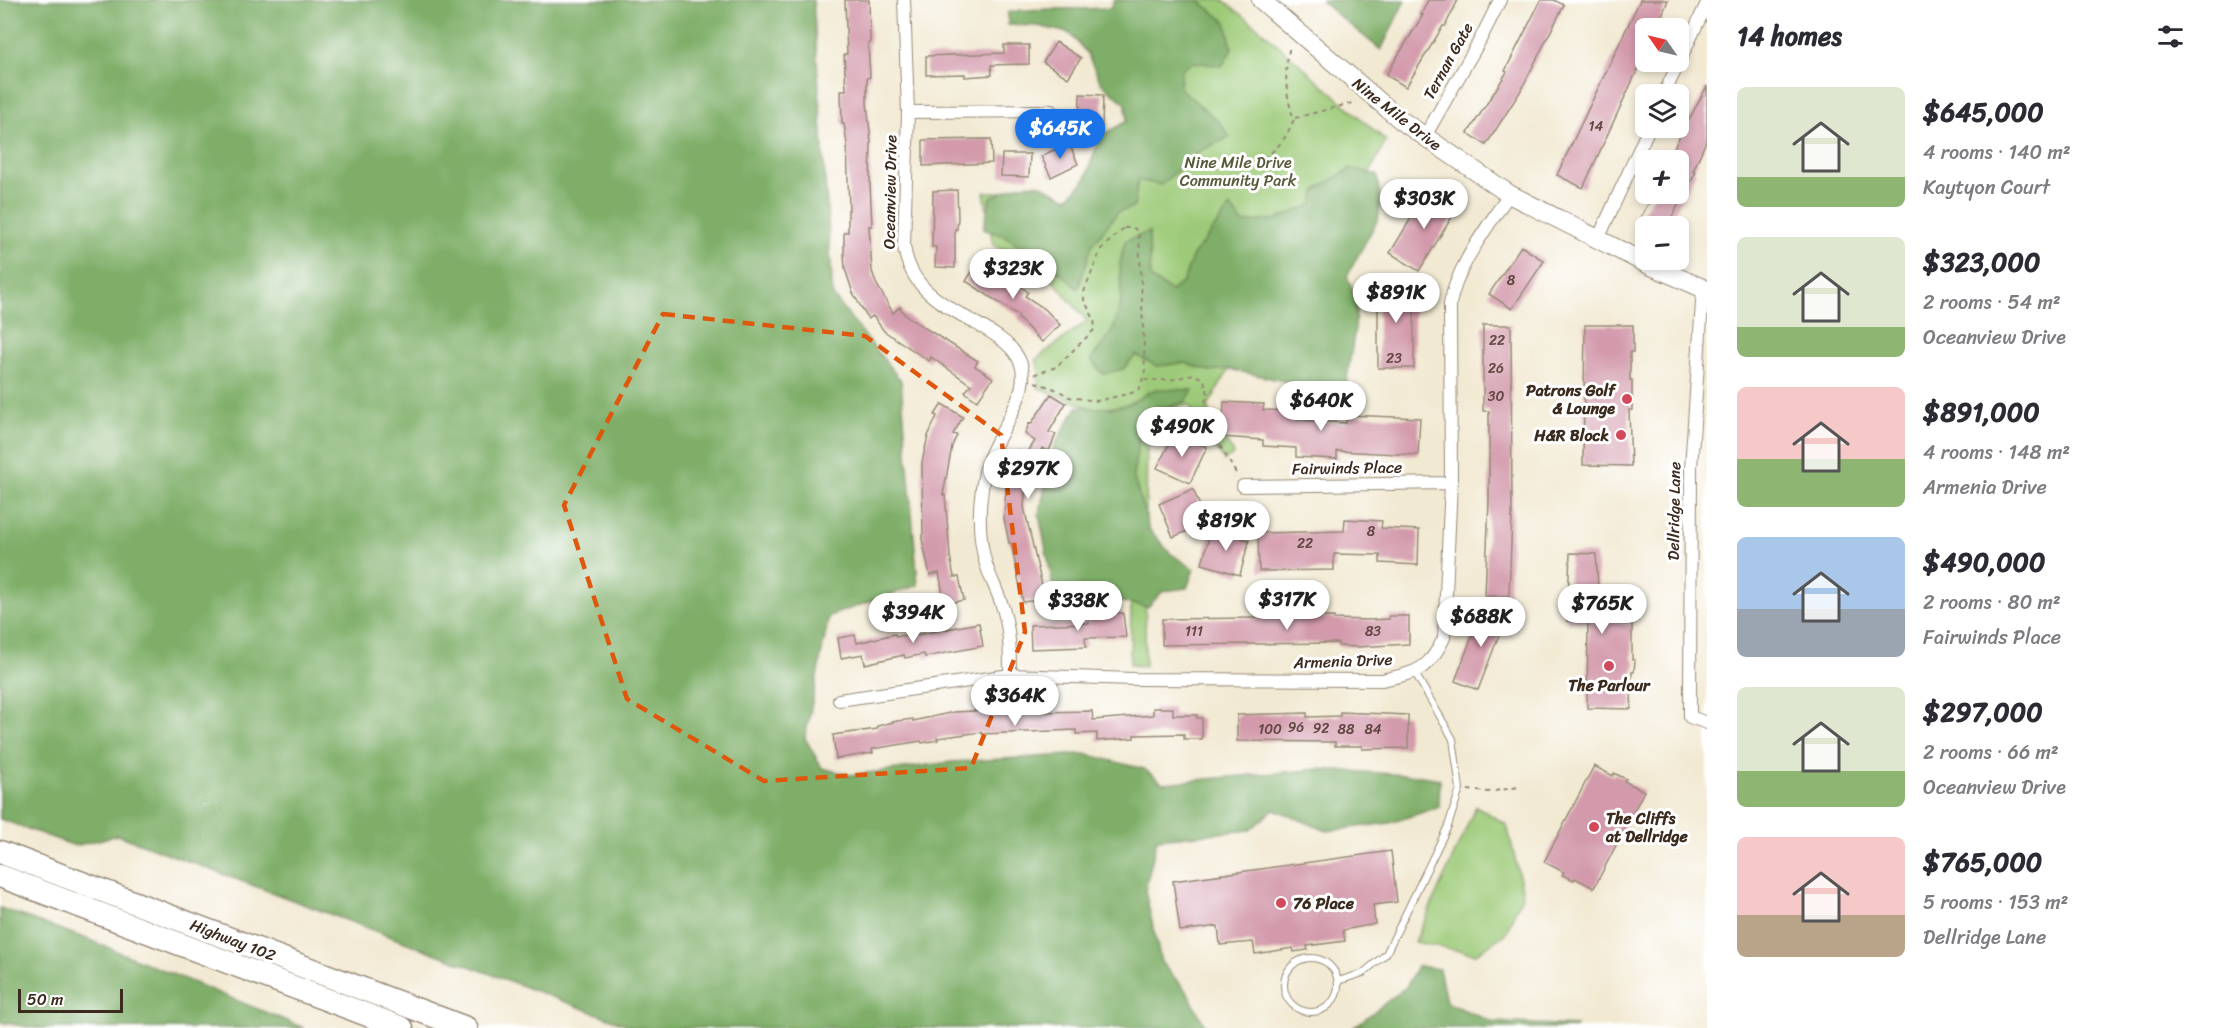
<!DOCTYPE html>
<meta charset="utf-8">
<style>
:root{--surface:#fff;--page:#f7f7f7;--text:#2b2b33;--muted:#7c7c81;--accent:#1a73e8}
body{margin:0;font-family:Sriracha,sans-serif;background:var(--page);color:var(--text);height:100vh;display:flex;flex-direction:column;font-size:22px;white-space:nowrap}
*{box-sizing:border-box;margin:0}
p{font-size:20px;color:var(--muted)}
.icon{flex:none;width:33px;height:33px;fill:none;stroke:currentColor;stroke-width:2;stroke-linecap:round;stroke-linejoin:round}
.map{position:relative;flex:1;overflow:hidden}
.sheet{display:flex;flex-direction:column;background:var(--surface);width:510px}
.sheet>*{flex:none}
.needle{width:39px;rotate:304deg}
.buttons{position:absolute;left:1635px;top:18px;display:grid;gap:12px}
.buttons a{display:grid;place-items:center;width:54px;height:54px;border-radius:9px;background:var(--surface);box-shadow:0 3px 9px #0003;font-size:30px}
.scale{position:absolute;left:18px;bottom:15px;width:105px;box-sizing:border-box;padding-left:6px;border:3px solid #3b2a1e;border-top:0;font-size:16px;line-height:21px;white-space:nowrap;color:#3b2a1e;-webkit-text-stroke:4px #fff;paint-order:stroke}
.price{position:absolute;translate:-50% -51px;padding:0 14px;border-radius:21px;background:#fff;color:#222;font-size:20px;line-height:39px;filter:drop-shadow(0 2px 3px #0008)}
.price::after{content:'';position:absolute;left:50%;top:36px;width:18px;height:14px;margin-left:-9px;background:inherit;clip-path:polygon(0 0,100% 0,50% 100%)}
.price.active{background:var(--accent);color:#fff}
ul{padding:0;list-style:none}
li{display:flex;align-items:center;gap:18px;height:150px;padding:0 30px}
li span{display:grid;place-items:center;flex:none;width:168px;height:120px;border-radius:9px;color:#555}
li>.icon{margin-inline-start:auto}
span .icon{width:72px;height:72px;fill:#fffc;stroke-width:1}
li b{font-size:26px}
h2{display:flex;justify-content:space-between;align-items:center;height:72px;padding:0 30px;font-size:26px}
main{display:flex;flex:1;min-height:0}
.map>svg:first-child{display:block}
.green{fill:#9dca78;stroke:#6c7a4b;stroke-width:1.5}
.forest{fill:#7eae68;stroke:#5c6c43;stroke-width:1.5}
.building{fill:#d39aab}
.lines{fill:none;stroke-linecap:round;stroke-linejoin:round}
.lane-casing{stroke:#968a78;stroke-width:8}
.street-casing{stroke:#968a78;stroke-width:14}
.secondary-casing{stroke:#968a78;stroke-width:20}
.highway-casing{stroke:#968a78;stroke-width:25}
.path{stroke:#968a78;stroke-width:2;stroke-dasharray:4.5 4.5;stroke-linecap:butt}
.lane{stroke:#fff;stroke-width:6}
.street{stroke:#fff;stroke-width:12}
.secondary{stroke:#fff;stroke-width:18}
.highway{stroke:#fff;stroke-width:22}
.marked{fill:none;stroke:#df570d;stroke-width:4.5;stroke-dasharray:12 8;stroke-linejoin:round}
.poi-dot{fill:#d1495b;stroke:#fff;stroke-width:2}
.labels{text-anchor:middle;dominant-baseline:central;stroke-width:6;stroke-linejoin:round;paint-order:stroke}
.number-label{font-size:14px;fill:#614641}
.street-label{font-size:16px;fill:#3b2a1e;stroke:#fff}
.park-label{font-size:16px;fill:#585a39;stroke:#fff}
.poi-label{font-size:16px;font-weight:bold;fill:#3b2a1e;stroke:#fff;text-anchor:end}
</style>
<main>
<div class="map">
<svg width="1707" height="1028" viewBox="0 0 1707 1028">
<rect width="100%" height="100%" fill="#fff"/>
<filter id="ink" filterUnits="userSpaceOnUse"><feTurbulence type="fractalNoise" baseFrequency=".0167" numOctaves="2"/><feDisplacementMap in="SourceGraphic" scale="12" xChannelSelector="R" yChannelSelector="G"/><feConvolveMatrix kernelMatrix="1 2 1 2 8 2 1 2 1" color-interpolation-filters="sRGB"/></filter>
<filter id="wash" filterUnits="userSpaceOnUse"><feTurbulence type="fractalNoise" baseFrequency=".008" numOctaves="4" result="noise"/><feDisplacementMap in="SourceGraphic" scale="24" xChannelSelector="R" yChannelSelector="G"/><feGaussianBlur stdDeviation="1.35" result="paint"/><feColorMatrix in="noise" values="0 0 0 0 0 0 0 0 0 0 0 0 0 0 0 0 0 1.4 0 .05"/><feComposite in="paint" operator="in"/></filter>
<g filter="url(#wash)">
<rect width="100%" height="100%" fill="#f2e9d2"/>
<path class="green" d="M1116,0H1223L1260,29L1386,141L1333,245L1235,359L1207,408L1234,454L1224,461L1189,405L1147,412L1145,666L1130,665L1131,602L1096,410L1038,388L1039,372L1036,359L1087,321L1052,279L993,245L984,192H1003L1042,206L1085,193L1119,158L1130,112Z
M1476,806L1507,825L1523,893L1506,933L1476,954L1415,942Z"/>
<path class="forest" d="M0,0H813L833,296L901,381L918,585L829,616L805,738L822,768L851,775L952,762L1085,754L1144,769L1163,783L1319,769L1421,776L1440,779L1439,807L1390,823L1327,831L1274,809L1250,830L1157,839L1145,891L1161,962L1188,993L1206,1028H635L118,835L75,846L0,819Z
M1114,0H1198L1226,22L1232,49L1222,66L1193,62L1181,70L1180,88L1219,122L1230,137L1198,152L1161,185L1138,180L1134,207L1118,212L1092,245L1078,289L1063,275L1005,236L983,229L991,197L1019,185L1039,184L1068,198L1085,180L1100,136L1127,121L1126,104L1101,83L1087,53L1069,33L1038,26L1008,25V12C1042,7 1076,10 1111,8Z
M1322,0H1405L1381,50L1322,2Z
M1351,168L1377,175L1380,197L1379,217L1347,276L1357,300L1355,328L1346,384L1328,391L1229,369L1209,371L1185,363L1156,366L1136,355L1123,369L1103,374L1091,360L1113,330L1121,303L1120,263L1125,241L1149,232L1150,278L1171,291L1183,282L1192,257L1230,207L1243,223L1277,219L1312,205L1316,190Z
M1156,389L1193,390L1185,402L1164,408L1140,434L1133,475L1149,529L1170,553L1194,569L1187,588L1163,591L1148,607L1102,598L1068,607L1055,596L1039,514L1055,444L1077,407C1095,408 1113,410 1130,403C1139,399 1147,392 1156,389Z
M0,908L87,939L304,1028H35L0,1022Z
M1417,966L1439,969L1446,1002L1492,1022L1576,1026L1575,1028H1353L1406,987Z"/>
<g id="blocks">
<path class="building" d="M845,0H869L870,43H868L870,77L867,78V103L871,143L870,184L872,226H869L872,271L876,283L893,313L900,307L904,314L925,328L978,361L975,366L993,378L977,401L965,392L971,385L931,357L929,361L884,331L873,316L868,319L853,293L845,269L844,254V232H848V210H849L847,144L844,124H842L841,90H846L844,54H847Z
M1428,0H1458L1445,26H1443L1406,87L1386,75L1423,15H1421Z
M1541,0H1554L1564,5L1520,92L1486,145L1468,133L1507,72L1505,71Z
M1640,0H1668L1657,28H1646V51L1583,188L1557,175Z
M1056,42L1081,58L1068,78L1043,62Z
M1004,45H1029V64L991,65L992,75L965,77V74L926,75V56L1004,53Z
M1707,86V139L1693,171L1696,172L1667,226H1646L1638,222L1654,194H1678V157L1671,153Z
M1080,94L1103,95L1102,127L1079,126Z
M991,139L992,163L923,166V140Z
M1069,143L1078,164L1051,177L1041,156Z
M1002,154H1030L1029,177L1001,176Z
M957,190L958,218L957,229H955V268L935,267L936,247H932L933,191Z
M1428,190L1458,207L1419,271L1390,253Z
M1521,246L1544,261L1512,309L1489,294Z
M979,261L996,272L998,269L1011,278L1028,292L1025,296L1045,309L1060,325L1042,342L1018,318L1019,316L966,281Z
M1378,280H1414V368H1378Z
M1483,325H1511L1512,515L1509,596H1485L1489,500V411H1483Z
M1585,325H1633V352H1630V380H1632V410H1629L1631,466L1583,465Z
M1051,394L1066,403L1049,432L1056,434L1049,451L1042,448L1038,458L1035,457L1025,493L1024,507L1045,599L1023,602L1011,543H1009L1004,518L1006,488H1008L1018,450L1026,455L1035,441L1025,434L1029,423L1031,424Z
M1224,402L1264,404L1263,410L1298,411V420L1346,423L1347,415L1420,418L1418,455L1337,451V459L1296,457V448L1263,446V440L1222,437Z
M942,404L963,417L953,434L957,435L952,446L943,495H945L950,556L954,577H959L964,600L945,604L939,573L930,575L922,539L923,538L922,462L928,436L937,416L935,415Z
M1175,432L1207,447L1190,483L1157,468Z
M1193,489L1207,523L1173,537L1159,504Z
M1345,519L1382,521L1381,528L1419,530L1418,565L1380,563V555L1334,554V570L1259,571L1258,533L1344,531Z
M1211,529L1249,540L1240,575L1202,564Z
M1570,553L1596,554L1598,587L1622,588L1621,624L1632,625V660H1635L1634,672H1632L1631,709L1587,708L1588,622L1567,621Z
M1484,605L1507,614L1478,690L1455,681Z
M1104,613H1123L1126,637L1085,638L1086,647L1031,649L1030,625L1089,623L1088,614Z
M1389,616H1409V644L1357,647L1338,646V643L1162,645V619L1334,617V619L1368,620L1389,619Z
M979,623L983,646L925,657L924,654L905,658L904,655L865,664L863,654L841,658L838,638L855,635L857,643L895,634L896,637L916,633V635Z
M1038,708L1039,712L1092,711L1093,720L1153,715V708H1173V715H1197V718H1202V739H1184V734L1134,735V738L1097,741V733L1076,734V730L982,734L981,732L937,738L938,740L922,743L921,741L872,749L873,753L836,759L833,735L877,729V726L897,721L913,719V721L954,712Z
M1340,712L1408,715V748L1362,749V746H1335V742L1237,741V715L1307,713V717L1340,716Z
M1594,766L1613,776L1614,773L1626,779L1624,781L1644,791L1594,888L1575,878L1574,880L1562,875L1564,872L1544,862Z
M1391,851L1397,902L1373,905L1375,924L1343,930L1345,941L1307,946L1308,950L1294,952L1293,948L1255,954L1253,942L1220,945L1218,926L1180,931L1173,881Z"/>
</g>
</g>
<g filter="url(#ink)">
<use href="#blocks" fill-opacity="0" stroke="#968a78" stroke-width="1.5"/>
<g class="lines">
<g class="lane-casing">
<path id="lane" d="M1284 985a27 27 0 1 1 54 0a27 27 0 1 1-54 0Z
M1338,981L1363,973L1386,954L1448,826L1460,789L1453,739L1415,673"/>
</g>
<g class="street-casing">
<path id="street" d="M904,0L908,112L904,246C911,299 960,310 998,337C1008,344 1017,352 1021,364C1031,393 998,433 988,461C985,469 984,479 982,488C978,515 979,547 989,573C995,588 1002,601 1005,616C1010,635 1010,655 1010,675
M1664,94L1707,3
M908,112L1051,111
M1424,138L1480,40L1500,0
M1598,239L1649,128
M1703,288L1691,468L1690,705V717L1707,723
M1243,486L1451,483
M839,700L1010,675L1134,679L1382,680C1417,672 1428,671 1444,638L1451,483L1450,304C1458,263 1487,229 1509,194"/>
</g>
<g class="secondary-casing">
<path id="secondary" d="M1261,0L1402,121L1509,194L1649,265L1707,290"/>
</g>
<g class="highway-casing">
<path id="highway" d="M0,852L466,1028
M0,876L402,1028"/>
</g>
<path class="path" d="M1295,118L1356,102
M1248,167C1272,155 1284,144 1294,119C1285,95 1284,70 1290,46
M1124,228H1134L1139,234L1145,371L1140,388L1132,393L1097,401L1069,397L1058,390L1024,378L1056,367L1095,329L1094,319L1084,300V292L1101,249Z
M1144,380H1170L1194,374L1204,380L1208,394L1201,412L1237,475
M1468,790L1488,792L1519,787"/>
<use href="#lane" class="lane"/>
<use href="#street" class="street"/>
<use href="#secondary" class="secondary"/>
<use href="#highway" class="highway"/>
</g>
</g>
<path class="marked" d="M663,314L865,336L1001,435L1025,632L971,768L764,781L627,699L564,505Z"/>
<g class="poi-dot">
<circle cx="1627" cy="399" r="6"/>
<circle cx="1621" cy="435" r="6"/>
<circle cx="1609" cy="666" r="6"/>
<circle cx="1594" cy="827" r="6"/>
<circle cx="1281" cy="903" r="6"/>
</g>
<g class="labels">
<g class="number-label">
<text x="1596" y="126">14</text>
<text x="1511" y="280">8</text>
<text x="1497" y="340">22</text>
<text x="1394" y="358">23</text>
<text x="1496" y="368">26</text>
<text x="1496" y="396">30</text>
<text x="1371" y="531">8</text>
<text x="1305" y="543">22</text>
<text x="1194" y="631">111</text>
<text x="1373" y="631">83</text>
<text x="1296" y="727">96</text>
<text x="1321" y="728">92</text>
<text x="1270" y="729">100</text>
<text x="1346" y="729">88</text>
<text x="1373" y="729">84</text>
</g>
<g class="street-label">
<text transform="translate(1448 61) rotate(-61)">Ternan Gate</text>
<text transform="translate(1397 114) rotate(38)">Nine Mile Drive</text>
<text transform="translate(890 192) rotate(-89)">Oceanview Drive</text>
<text transform="translate(1347 468) rotate(-1)">Fairwinds Place</text>
<text transform="translate(1674 511) rotate(-89)">Dellridge Lane</text>
<text transform="translate(1343 661) rotate(-2)">Armenia Drive</text>
<text transform="translate(233 940) rotate(21)">Highway 102</text>
</g>
<g class="park-label">
<text x="1238" y="162">Nine Mile Drive<tspan x="1238" dy="18">Community Park</tspan></text>
</g>
<g class="poi-label">
<text x="1615" y="390">Patrons Golf<tspan x="1615" dy="18">&amp; Lounge</tspan></text>
<text x="1609" y="435">H&amp;R Block</text>
<text x="1609" y="685" text-anchor="middle">The Parlour</text>
<text x="1606" y="818" text-anchor="start">The Cliffs<tspan x="1606" dy="18">at Dellridge</tspan></text>
<text x="1293" y="903" text-anchor="start">76 Place</text>
</g>
</g>
</svg>
<div class="buttons">
<a><svg class="needle" viewBox="-14 -14 28 28"><path d="M0-13l5 13h-10z" fill="#e53935"/><path d="M0 13l5-13h-10z" fill="#7c7c81"/></svg></a>
<a><svg class="icon" aria-label="layers" viewBox="0 0 24 24"><path d="M12 4l9 5-9 5-9-5zM3 14l9 5 9-5"/></svg></a>
<a>+</a>
<a>−</a>
</div>
<div class="scale">50 m</div>
<b class="price active" style="left:1060px;top:160px">$645K</b>
<b class="price" style="left:1424px;top:230px">$303K</b>
<b class="price" style="left:1013px;top:300px">$323K</b>
<b class="price" style="left:1396px;top:324px">$891K</b>
<b class="price" style="left:1321px;top:432px">$640K</b>
<b class="price" style="left:1182px;top:458px">$490K</b>
<b class="price" style="left:1028px;top:500px">$297K</b>
<b class="price" style="left:1226px;top:552px">$819K</b>
<b class="price" style="left:1287px;top:631px">$317K</b>
<b class="price" style="left:1078px;top:632px">$338K</b>
<b class="price" style="left:1602px;top:635px">$765K</b>
<b class="price" style="left:913px;top:644px">$394K</b>
<b class="price" style="left:1481px;top:648px">$688K</b>
<b class="price" style="left:1015px;top:727px">$364K</b>
</div>
<section class="sheet">
<h2>14 homes<svg class="icon" aria-label="filters" viewBox="0 0 24 24"><path d="M4 7h16M4 17h16"/><circle cx="9" cy="7" r="2"/><circle cx="15" cy="17" r="2"/></svg></h2>
<ul>
<li><span style="background:linear-gradient(#dfe7d0 75%,#8fb573 0)"><svg class="icon" aria-label="home" viewBox="0 0 24 24"><path d="M3 11l9-7 9 7M6 9v11h12V9"/></svg></span><div><b>$645,000</b><p>4 rooms · 140 m²</p><p>Kaytyon Court</p></div></li>
<li><span style="background:linear-gradient(#dfe7d0 75%,#8fb573 0)"><svg class="icon" aria-label="home" viewBox="0 0 24 24"><path d="M3 11l9-7 9 7M6 9v11h12V9"/></svg></span><div><b>$323,000</b><p>2 rooms · 54 m²</p><p>Oceanview Drive</p></div></li>
<li><span style="background:linear-gradient(#f6c9c9 60%,#8fb573 0)"><svg class="icon" aria-label="home" viewBox="0 0 24 24"><path d="M3 11l9-7 9 7M6 9v11h12V9"/></svg></span><div><b>$891,000</b><p>4 rooms · 148 m²</p><p>Armenia Drive</p></div></li>
<li><span style="background:linear-gradient(#a9c7e8 60%,#9aa5b1 0)"><svg class="icon" aria-label="home" viewBox="0 0 24 24"><path d="M3 11l9-7 9 7M6 9v11h12V9"/></svg></span><div><b>$490,000</b><p>2 rooms · 80 m²</p><p>Fairwinds Place</p></div></li>
<li><span style="background:linear-gradient(#dfe7d0 70%,#8fb573 0)"><svg class="icon" aria-label="home" viewBox="0 0 24 24"><path d="M3 11l9-7 9 7M6 9v11h12V9"/></svg></span><div><b>$297,000</b><p>2 rooms · 66 m²</p><p>Oceanview Drive</p></div></li>
<li><span style="background:linear-gradient(#f6c9c9 65%,#b9a48a 0)"><svg class="icon" aria-label="home" viewBox="0 0 24 24"><path d="M3 11l9-7 9 7M6 9v11h12V9"/></svg></span><div><b>$765,000</b><p>5 rooms · 153 m²</p><p>Dellridge Lane</p></div></li>
</ul>
</section>
</main>
